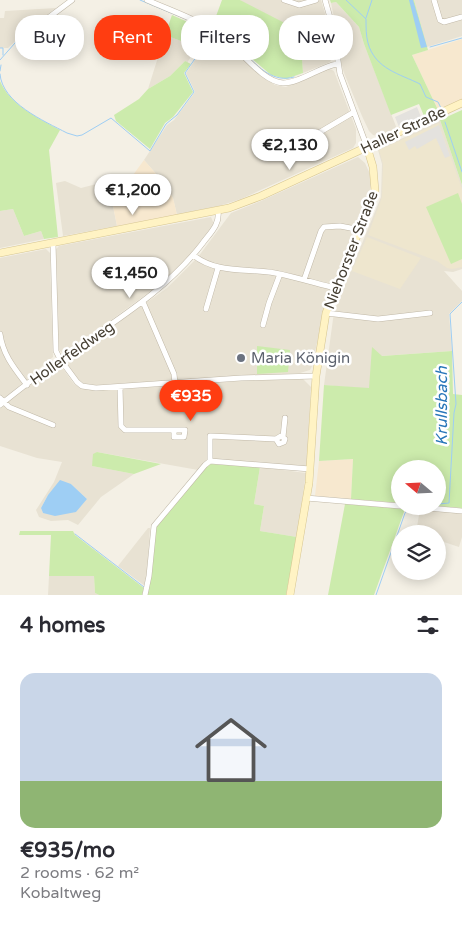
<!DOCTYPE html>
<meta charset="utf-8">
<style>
:root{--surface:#fff;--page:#f7f7f7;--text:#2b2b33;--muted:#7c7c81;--accent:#ff3d11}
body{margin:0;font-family:"Varela Round",sans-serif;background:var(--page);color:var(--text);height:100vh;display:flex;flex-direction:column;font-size:19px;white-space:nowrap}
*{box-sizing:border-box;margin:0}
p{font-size:16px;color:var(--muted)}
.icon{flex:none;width:28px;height:28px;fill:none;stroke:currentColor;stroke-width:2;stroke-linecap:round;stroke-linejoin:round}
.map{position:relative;height:595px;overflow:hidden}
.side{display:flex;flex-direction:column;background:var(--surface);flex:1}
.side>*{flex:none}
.hud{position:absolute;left:15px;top:15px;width:432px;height:45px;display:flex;gap:10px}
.needle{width:32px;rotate:289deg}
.buttons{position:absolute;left:391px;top:460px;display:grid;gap:10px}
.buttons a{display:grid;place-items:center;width:55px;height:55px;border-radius:50%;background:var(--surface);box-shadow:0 2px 12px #0003;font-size:25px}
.price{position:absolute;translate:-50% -42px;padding:0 11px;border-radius:18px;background:#fff;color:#222;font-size:16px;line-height:32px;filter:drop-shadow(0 1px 2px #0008)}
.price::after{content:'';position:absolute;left:50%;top:30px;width:15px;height:11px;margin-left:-8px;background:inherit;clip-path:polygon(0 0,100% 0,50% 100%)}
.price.on{background:var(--accent);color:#fff}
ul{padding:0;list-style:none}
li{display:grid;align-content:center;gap:10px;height:265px;padding:0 20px}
li span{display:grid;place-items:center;height:155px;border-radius:15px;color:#555}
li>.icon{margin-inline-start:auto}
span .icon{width:90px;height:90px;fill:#fffc;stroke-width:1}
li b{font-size:21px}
h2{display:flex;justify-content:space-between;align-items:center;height:60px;padding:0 20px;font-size:21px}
.chip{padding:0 18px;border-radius:20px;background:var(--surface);box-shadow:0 2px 12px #0003;font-size:18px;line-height:45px}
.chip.on{background:var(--accent);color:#fff}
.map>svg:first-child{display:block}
.residential{fill:#e8e2d3;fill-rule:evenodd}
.commercial{fill:#f7e8cf}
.education{fill:#eee6ce}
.green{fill:#ccebac}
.parking{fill:#e4e2de}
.water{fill:#9ecef4}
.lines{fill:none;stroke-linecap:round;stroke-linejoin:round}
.stream{stroke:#9ecef4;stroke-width:1}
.street-casing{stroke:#c0b8a7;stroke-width:6}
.secondary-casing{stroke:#d7c692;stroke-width:8}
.street{stroke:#fff;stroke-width:5}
.secondary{stroke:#fff3c4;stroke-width:7}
.worship-dot{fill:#6b7280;stroke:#fff;stroke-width:2}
.labels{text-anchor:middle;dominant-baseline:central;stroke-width:5;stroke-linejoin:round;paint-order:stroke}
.street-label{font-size:15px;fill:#474034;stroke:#fff}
.worship-label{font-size:15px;fill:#5b616d;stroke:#fff;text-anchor:start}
.water-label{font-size:16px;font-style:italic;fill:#2776b9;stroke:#fff}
</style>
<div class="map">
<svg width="462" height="595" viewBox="0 0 462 595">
<rect width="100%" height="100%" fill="#f4f0e5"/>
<path class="residential" d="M240,0H321L329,27L332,58L330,62L303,73L302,58Z
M414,0H462V36L427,47Z
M336,2L359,27L364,44L397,129L378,136L373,135L369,131L362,116L344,73L341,62L336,27L331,3Z
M56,8L27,30L8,48H0V18H4L5,11Z
M213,34L226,43L267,80L275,85L286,87L328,68L334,71L356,129V143L353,148L241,199L219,206L177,215L173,198L164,183L144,160L167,125L174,120L195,92L186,73Z
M165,35L197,47L187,63L185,61L170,76L148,89Z
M440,120L462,185V269L453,272L444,271L462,291V301L449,314L452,351L381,356L369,389L324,385L334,312L381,197L382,164L378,150Z
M358,157L365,163L370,174L371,184L369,198L343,263L326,301L312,366L310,370L300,373L96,385L83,383L78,380L67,364L68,358L167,288L198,257L231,213L261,201Z
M65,181L81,188L108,181L117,226L63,236L56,183Z
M13,209L24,236L41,231L44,239L0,248V211Z
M211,217L214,224L192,253L163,282L103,326L63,353L61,352L59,350L57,304L56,249L59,246Z
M46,249L50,253L53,357L0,402V258Z
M56,365L61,366L74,384L81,388L96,391L241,381L303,379L311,387L307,467L211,459L198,470L97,452L92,466L134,474L101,497L78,525L68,520L51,521L39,517L36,510L54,482L62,462L37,458L0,446V408ZM71,484L87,499L43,513L41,508L48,495Z
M260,467L306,473L297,537L260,531L264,506L254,504Z
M420,509L462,512V537L459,547L438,540V534L416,533Z
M148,528H150L147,576L145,586L118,566Z
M49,576H94L95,593L99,595H48Z"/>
<path class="commercial" d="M462,39V99L438,110L412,55Z
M144,160L164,183L173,198L177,215L117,226L108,181L133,175Z
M353,459L351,499L315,496L319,461Z"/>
<path class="education" d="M439,123L462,189V267L452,269L447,268L437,261L368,235L382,197L383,164L379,150Z
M367,237L421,258L400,289L352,271Z"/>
<path class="green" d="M222,0H240L312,37L302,58L303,73L286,79L271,75L230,40L212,27Z
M330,0H414L428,50L412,55L438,110L424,116L419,104L391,115L364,44L359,27L336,2L331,3Z
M172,15L208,31L197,47L165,35Z
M185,61L191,64L184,73L193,92L173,117L165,123L150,149L116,121L114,115L139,99L148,89L170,76Z
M0,81C10,105 38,118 60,130L49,150L58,237L44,239L41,231L24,236L13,209L0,211Z
M462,110V185L440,120Z
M458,193L462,204V259L451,264L426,207Z
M257,346L290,350L288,372L257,374Z
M372,347L382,356L452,351L453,394L462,395V508L435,506H438V469H400V503L351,499L353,459L319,461L324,385L369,388Z
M97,452L161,464L134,474L92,466L93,454Z
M211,464L260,467L254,504L264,506L260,531L297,537L286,595H147L151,577L156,527L206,467Z
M345,504L405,509L374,595H328Z
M20,531H73L75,535L144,588L142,595H99L95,593L94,576H49L51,535H19Z"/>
<path class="parking" d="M417,107L421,117L399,127L395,117Z
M439,125L450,156L445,158L436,138L417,149L415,146L409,150L405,142Z"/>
<path class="water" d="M409,0H413L427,47L421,48Z
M60,480L71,484L87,499L76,512L55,516L43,513L41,508L48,495Z"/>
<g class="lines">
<path class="stream" d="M140,0L188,20
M346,0L366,19C366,27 366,36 368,43C375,69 400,74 420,84L426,97L438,102L441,108
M366,18L372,0
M430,47L462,38
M0,48H3V55
M245,54C260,68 273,83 294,77
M0,60L22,35
M0,71L1,65
M0,74C2,103 44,121 67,133L77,136L82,135L111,118L150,151L166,124L177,115L194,92L185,73L213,33
M445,122L462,172
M438,504L449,503L454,413L456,404L450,314L462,302
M75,534L144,587
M376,595L405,513L408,509"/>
<g class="street-casing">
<path id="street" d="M147,0C174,12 203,21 226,40C242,52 263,82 283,83C300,83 320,67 337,64
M284,0L299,5L316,0
M325,0L333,28L340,74L367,147
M434,0L440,20L444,22L462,17
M24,36L72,0
M278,157L354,112
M53,243L56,351L60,359L77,382L82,386L96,388L241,378L316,376
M193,255C217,274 247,268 275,273C295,277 315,283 335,288
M304,280L321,231L324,227L340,226L361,230
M143,302L174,374L175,383
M206,309L218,268
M326,313L378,319L430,313
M263,325L269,303L280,274
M0,334C3,355 14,368 27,385
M120,387L121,426L125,430H185L184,437H174V430
M0,398L9,407L53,425
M0,405C20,389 40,373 61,359C111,323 164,293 202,244C210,233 220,225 218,211
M283,437L285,418
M210,461V436L276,439L281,436L285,439L284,442L279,444L276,439
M306,498L400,506
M405,506L462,511
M145,595L149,576L154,526L205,465L210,461L310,469"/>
</g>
<g class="secondary-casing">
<path id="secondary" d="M0,253L229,208L261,196L462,103
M290,595L309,483L316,376L326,313L375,191L373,167L367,147"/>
</g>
<use href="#street" class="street"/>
<use href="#secondary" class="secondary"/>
</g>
<circle class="worship-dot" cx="241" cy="358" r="5"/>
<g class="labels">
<g class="street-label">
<text transform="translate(403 130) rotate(-25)">Haller Straße</text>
<text transform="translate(351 250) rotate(-69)">Niehorster Straße</text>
<text transform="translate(72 353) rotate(-35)">Hollerfeldweg</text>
</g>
<g class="worship-label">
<text x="251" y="358">Maria Königin</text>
</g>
<g class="water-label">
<text transform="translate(442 406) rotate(-90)">Krullsbach</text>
</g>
</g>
</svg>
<div class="buttons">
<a><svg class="needle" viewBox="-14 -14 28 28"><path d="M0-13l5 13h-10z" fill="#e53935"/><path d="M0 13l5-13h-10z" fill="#7c7c81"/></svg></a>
<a><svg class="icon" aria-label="layers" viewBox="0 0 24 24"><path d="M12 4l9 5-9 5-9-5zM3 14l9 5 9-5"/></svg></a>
</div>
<b class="price" style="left:290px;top:171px">€2,130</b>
<b class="price" style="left:133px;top:216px">€1,200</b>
<b class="price" style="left:130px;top:299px">€1,450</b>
<b class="price on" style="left:191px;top:422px">€935</b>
<div class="hud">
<a class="chip">Buy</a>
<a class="chip on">Rent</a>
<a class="chip">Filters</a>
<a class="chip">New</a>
</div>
</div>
<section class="side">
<h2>4 homes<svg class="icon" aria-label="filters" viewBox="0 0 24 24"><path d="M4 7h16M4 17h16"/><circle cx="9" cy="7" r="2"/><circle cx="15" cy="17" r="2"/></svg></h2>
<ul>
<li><span style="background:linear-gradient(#c9d6e8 70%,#8fb573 0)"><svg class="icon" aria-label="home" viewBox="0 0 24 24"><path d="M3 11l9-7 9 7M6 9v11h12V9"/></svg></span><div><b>€935/mo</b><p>2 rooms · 62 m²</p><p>Kobaltweg</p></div></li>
</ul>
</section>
